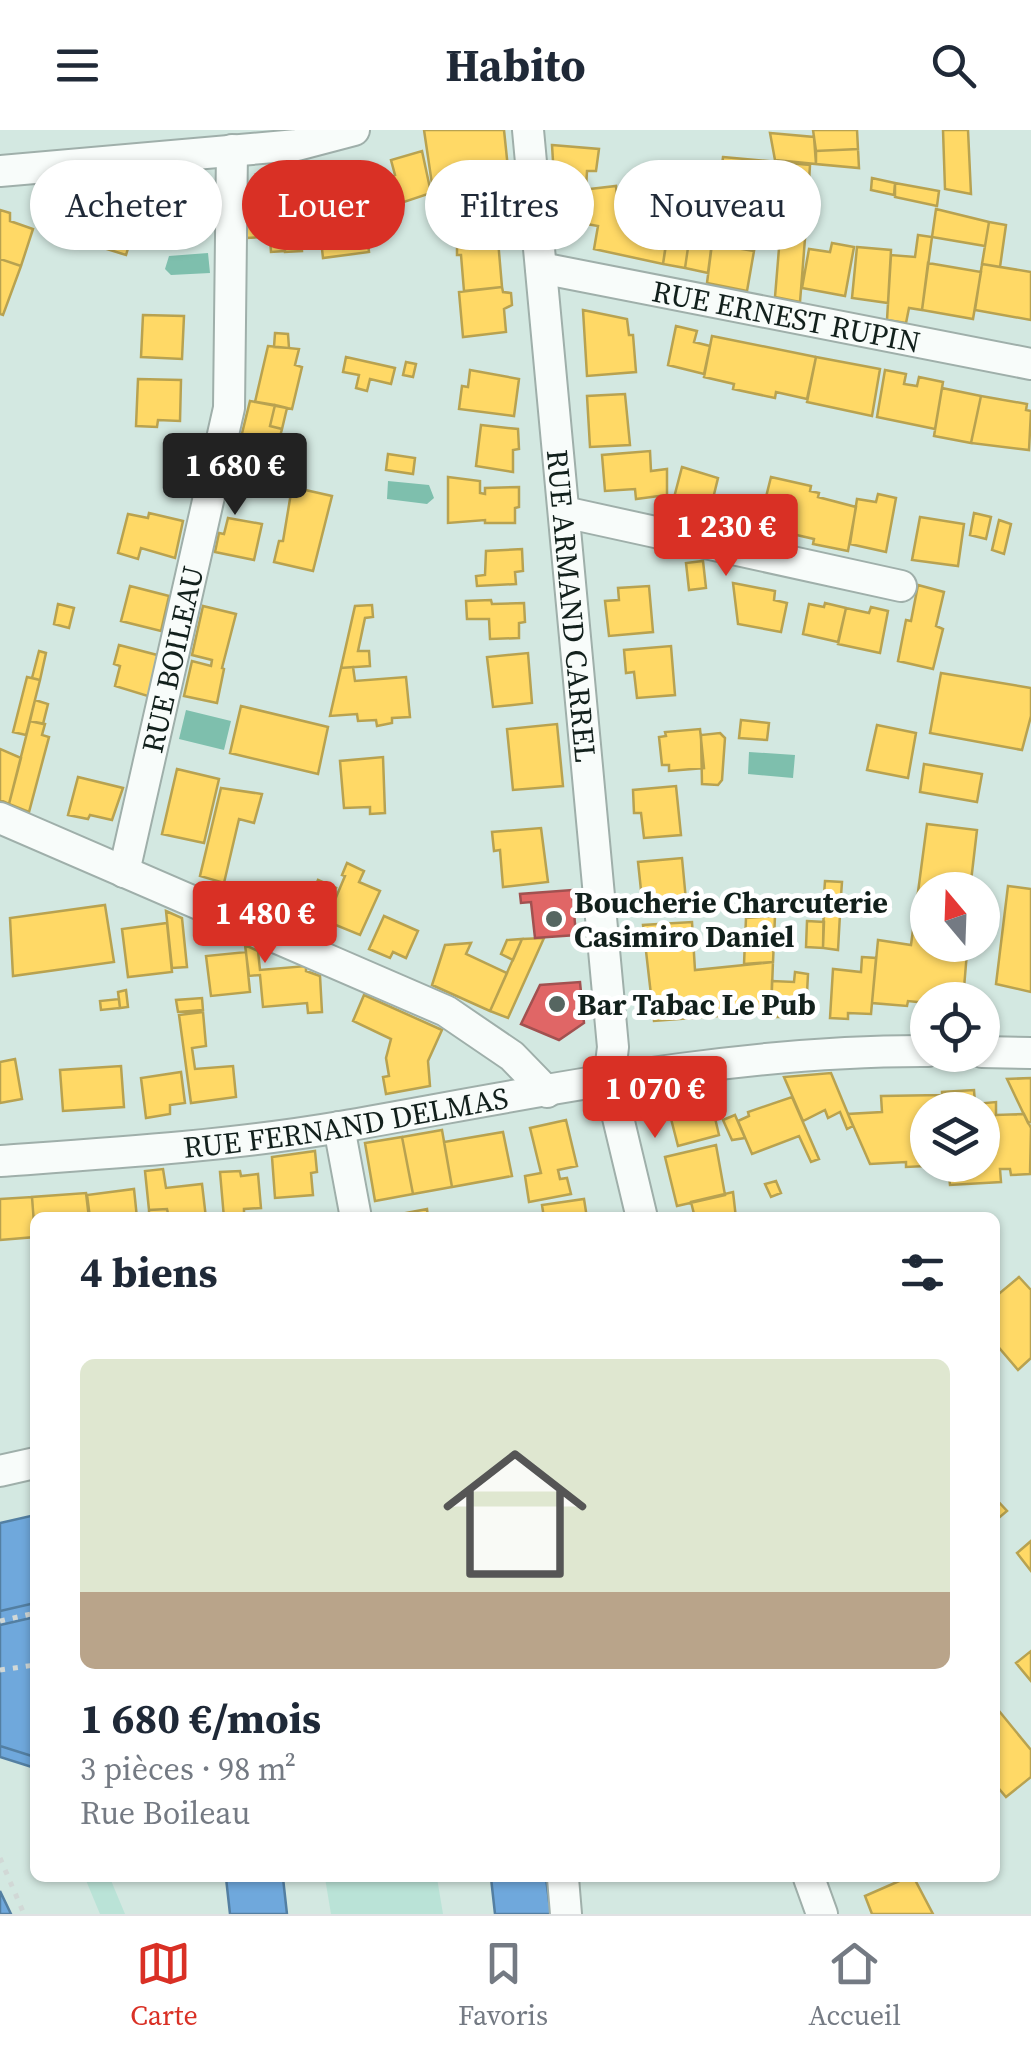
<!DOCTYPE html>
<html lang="fr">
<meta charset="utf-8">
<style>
:root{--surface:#fff;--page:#f6f6f7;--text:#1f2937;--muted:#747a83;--line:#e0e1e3;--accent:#d93025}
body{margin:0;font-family:"Source Serif 4",serif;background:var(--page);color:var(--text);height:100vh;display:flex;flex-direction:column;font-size:38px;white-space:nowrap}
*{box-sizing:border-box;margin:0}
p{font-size:32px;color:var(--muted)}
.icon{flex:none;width:55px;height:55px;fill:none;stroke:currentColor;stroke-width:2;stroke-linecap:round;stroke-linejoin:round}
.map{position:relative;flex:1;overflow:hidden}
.panel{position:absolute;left:30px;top:1082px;width:970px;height:670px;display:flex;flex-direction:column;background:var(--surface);border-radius:15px;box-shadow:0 2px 8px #0004}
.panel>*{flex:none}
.top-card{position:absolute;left:30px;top:30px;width:972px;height:90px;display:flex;gap:20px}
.needle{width:65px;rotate:341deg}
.tools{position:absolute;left:910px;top:742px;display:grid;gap:20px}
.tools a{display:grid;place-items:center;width:90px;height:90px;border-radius:50%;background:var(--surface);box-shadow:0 2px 8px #0004;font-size:50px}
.price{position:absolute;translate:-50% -85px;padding:0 22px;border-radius:10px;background:var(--accent);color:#fff;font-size:32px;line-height:65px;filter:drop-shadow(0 2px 5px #0008)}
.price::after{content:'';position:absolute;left:50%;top:60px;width:30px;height:22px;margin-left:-15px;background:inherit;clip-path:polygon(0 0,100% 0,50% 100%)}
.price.current{background:#222;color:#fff}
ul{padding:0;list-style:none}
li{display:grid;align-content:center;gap:20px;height:530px;padding:0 50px}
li+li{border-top:2px solid var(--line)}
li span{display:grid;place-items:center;height:310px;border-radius:15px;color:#555}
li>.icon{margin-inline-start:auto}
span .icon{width:180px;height:180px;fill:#fffc;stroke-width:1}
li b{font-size:42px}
h2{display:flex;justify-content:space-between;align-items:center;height:120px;padding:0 50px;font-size:42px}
.chip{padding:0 35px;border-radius:45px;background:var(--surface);box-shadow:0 2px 8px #0004;font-size:35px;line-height:90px}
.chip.current{background:var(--accent);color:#fff}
header{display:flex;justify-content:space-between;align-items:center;height:130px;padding:0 50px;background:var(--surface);font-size:45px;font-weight:700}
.menu{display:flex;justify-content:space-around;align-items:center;height:140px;border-top:2px solid var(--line);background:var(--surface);font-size:28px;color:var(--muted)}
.menu a{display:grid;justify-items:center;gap:5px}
.menu .current{color:var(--accent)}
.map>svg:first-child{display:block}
.green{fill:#bae3d7}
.water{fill:#7ebfad}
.homes{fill:#ffd966;stroke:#b8a250;stroke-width:2.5;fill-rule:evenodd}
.shops{fill:#e06666;stroke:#a25150;stroke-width:2.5}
.schools{fill:#6fa8dc;stroke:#537fa2;stroke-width:2.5}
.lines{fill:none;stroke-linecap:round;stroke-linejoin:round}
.minor-casing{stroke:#9fafaa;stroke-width:34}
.path{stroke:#d1d8d6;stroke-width:5;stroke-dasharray:5 8;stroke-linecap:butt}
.minor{stroke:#f8fcfa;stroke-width:30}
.poi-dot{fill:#566661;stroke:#fff;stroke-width:4}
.labels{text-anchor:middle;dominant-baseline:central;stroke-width:10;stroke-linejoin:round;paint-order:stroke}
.street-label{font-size:30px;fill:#12201c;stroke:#fff}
.poi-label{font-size:30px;font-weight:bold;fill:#12201c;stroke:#fff;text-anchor:start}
</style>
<header><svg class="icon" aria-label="menu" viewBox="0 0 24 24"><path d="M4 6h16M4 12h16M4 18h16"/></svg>Habito<svg class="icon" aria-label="search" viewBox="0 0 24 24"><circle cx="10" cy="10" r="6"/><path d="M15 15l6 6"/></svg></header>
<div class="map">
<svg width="1031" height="1784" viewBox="0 0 1031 1784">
<rect width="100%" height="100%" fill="#d3e8e1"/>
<path class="green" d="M85,1748H110L125,1784H100Z
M325,1748H437L443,1784H331Z"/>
<path class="water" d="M208,123L210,143L171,145L165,139L169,126Z
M388,351L429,355L434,368L427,374L387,369Z
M186,580L231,591L224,620L179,609Z
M749,622L795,625L793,648L748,644Z"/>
<path class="homes" d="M424,0H504L509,48L432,54Z
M813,0H857L858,19L816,21Z
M943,0H968L971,64L945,59Z
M770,3L814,7L816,34L775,30Z
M552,15L599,19L596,41H587L586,59L555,63Z
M858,19L859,38L816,34V21Z
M422,21L431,63L395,75L387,48L395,45L391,30Z
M723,27L810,35L807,85L717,78Z
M192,44L206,53L205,90L155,93L154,66H166L165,46Z
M509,48L510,66L434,72L432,54Z
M872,48L895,53L894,65L871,60Z
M123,50V58L147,56L126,125L81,111L100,53Z
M895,53L939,61L937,76L895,67Z
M293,56L294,64L314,62L319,103L284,106L279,58Z
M616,56L618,77L670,90L663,134L594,119L598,96L575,92L572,61Z
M279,58L284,106L247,108L243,69L263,67V60Z
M359,61L360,88H365L369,122L323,128L316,66Z
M510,66L512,84L489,87L488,68Z
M671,79L693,84L685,138L663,134Z
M936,79L989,92L985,116L932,107Z
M0,80L10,83V91L33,99L21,136L0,129Z
M693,84L715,89L708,143L685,138Z
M496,87L502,157L464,161L461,125H457V113L461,112L458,90Z
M989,92L1006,95L1000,137L982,134Z
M781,94L806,96L800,172L775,167Z
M301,104L302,121L285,122L284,106Z
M918,105L932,107L922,180L909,178L906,193L887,190L891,125L915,127Z
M284,106L285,121L271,122L270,107Z
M832,113L854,117L845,166L802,158L809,119L830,122Z
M712,114L754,121L747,161L707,153Z
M857,117L891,120L888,173L852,168Z
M0,129L21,136L3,185L0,184Z
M928,133L981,142L973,189L922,180Z
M982,134L1031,142V190L975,180Z
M502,157L503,162L511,163L512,175L504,179L506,202L463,207L459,162Z
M583,180L627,189L629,205H633L636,242L587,246Z
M143,185L184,186L182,229L141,227Z
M676,196L697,201L694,212L710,216L704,244L668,235Z
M275,203L288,204L289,218L274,217Z
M712,206L816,227L807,269L776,262L775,268L733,259L734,254L704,247Z
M268,216L299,219L295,235L302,237L292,279L255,272Z
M346,227L395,238L391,254L370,249L367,261L356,258L359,245L343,242Z
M816,227L880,239L872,286L807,272Z
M406,232L416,234L413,247L403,245Z
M470,240L519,249L514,286L459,279L462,256L468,257Z
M885,240L906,244L904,254L917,256L919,247L943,252L935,299L877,287Z
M138,249L181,250L180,291L158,290L157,297L136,296Z
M942,258L981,266L971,313L934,306Z
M625,264L630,315L590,317L587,266Z
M981,266L1027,274L1026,280L1031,281L1029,320L971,313Z
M250,271L275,275L270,296L282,299L278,314L265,311L258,343L234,336Z
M275,275L287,278L282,299L270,296Z
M481,295L518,299L519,319L513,320V342L476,336Z
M650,321L651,341L667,339V365L636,369L635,359L605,361L602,325Z
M388,324L415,328L413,344L386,340Z
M682,337L718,348L709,385L671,379Z
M448,347L480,351V363L485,364V358L519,357V377L515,378V393H485V390L448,393Z
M771,347L811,356L810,361L819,363L818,367L856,377L848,421L813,414L814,409L775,400L776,395L760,391Z
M292,357L332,366L313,441L274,432L279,411H283Z
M878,364L896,368L886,422L850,414L857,369L876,372Z
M149,383L183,391L175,428L141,418L138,429L118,423L128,384L148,388Z
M974,383L991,387L986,409L970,405Z
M920,387L964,394L958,436L912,430Z
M228,388L262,394L254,430L215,422L219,403L224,404Z
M999,390L1011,394L1004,424L992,420Z
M522,419L523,441L515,442L516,454L477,456L476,446L485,445L486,421Z
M703,431L706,458L689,460L686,433Z
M733,453L775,461L774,470L787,473L781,502L738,494Z
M918,455L944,462L936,496L943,499L933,539L898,531L906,490L911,491Z
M130,456L169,466L161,501L121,491Z
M649,456L653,502L609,506L605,471L619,470L618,458Z
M491,470L492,474L524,473L525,492L519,493V508L490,509L489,489H467L466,471Z
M825,473L846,478L838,512L803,504L809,474L824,477Z
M58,474L74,478L69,498L54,494Z
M372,475L373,487L365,488L358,521H369L370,536L341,538L355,476Z
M203,476L236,484L222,538L224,539L217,573L184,566L192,531L211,536L212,530L192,525Z
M871,477L888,481L880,523L838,514L846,478L869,483Z
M119,515L161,526L151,567L115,556L120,536L114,534Z
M671,516L675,565L637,568L634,542L626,543L624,520Z
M39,521L46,523L40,550L32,548Z
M528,523L532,573L493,577L487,527Z
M353,537L355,551L406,547L410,587L392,588V593L377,596L376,590L358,591L357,584L330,586L341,538Z
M941,543L1031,558V586L1022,620L930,603Z
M27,547L40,550L26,605L13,602Z
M35,570L48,574L43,594L30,591Z
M241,576L328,597L318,644L230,623Z
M741,590L769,593L767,610L739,608Z
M30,591L45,594L42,605L49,607L29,682L9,674Z
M557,594L563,656L513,660L507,599Z
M877,595L916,603L908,648L867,640Z
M700,599L704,638L669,641V635H662L659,607L666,606L665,602Z
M720,603L725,608L722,650L718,655L702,654L701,605Z
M0,619L21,628L9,674L0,670Z
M383,627L385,683L370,684V677L344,678L340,631Z
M924,634L982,644L977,672L920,662Z
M177,639L219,649L204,713L162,704Z
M78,647L123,658L112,690L90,685L88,689L68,685Z
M676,656L681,705L644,708L641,683H634L633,660Z
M221,658L262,664L254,693L239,689L224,753L200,746Z
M927,694L977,700L970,760H928V815H964L963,821L967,822L963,870H928V873L908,871L907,876L872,873L878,810L911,815Z
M541,698L548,752L503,757L500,720L494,721L492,702Z
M682,728L687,781L662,784V779H643L638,732Z
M347,733L364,741L359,752L380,761L360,805L326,791L345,746L342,745Z
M318,750L336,758L317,801L285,787L292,755L312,764Z
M825,751L842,752L841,766L824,765Z
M1008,756L1031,759V862L996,854Z
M824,765L841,766L838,820L823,818Z
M776,769L775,786L751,787V770Z
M105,775L114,832L13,846L10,788Z
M166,781L182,788L187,837L172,838Z
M384,786L418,801L406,828L393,822L390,828L369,819Z
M775,786L773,832L744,834L746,788Z
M807,791L824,792L823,818L806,817Z
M692,792L695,840L773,832L771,882L654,891L643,795Z
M167,793L172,842L128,847L122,799Z
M544,808L508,888L490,881L522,809Z
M522,809L513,830L501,824L507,810Z
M471,813L466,824L507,843L490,881L432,855L445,815Z
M245,815L258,821L260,840L306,836V841L320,846L322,882L308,883L307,873L263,877L260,845L249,846Z
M246,822L250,862L211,866L206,826Z
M862,827L876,828L871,884L848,883V889L830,888L833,839L861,842Z
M795,842L808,844L806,882L793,881L792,887H771L772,851L794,852Z
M126,860L128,877L120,878L118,862Z
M364,865L442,900L428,931L430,956L386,964L383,947L389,946L386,928L391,909L353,891Z
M202,868L203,880L178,882L176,870Z
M119,869L120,878L101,880L100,871Z
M203,882L206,916L192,918L195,939L233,936L236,967L191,973L179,885Z
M15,929L22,969L0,973V932Z
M121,936L124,977L63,981L60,940Z
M181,942L185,973L170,975V984L146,988L141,948Z
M831,943L853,996L847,999L840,982L828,988L825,980L803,991L784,947Z
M1031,948V992L1028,993L1007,949Z
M974,960L975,974L996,972V985L1024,984L1031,998L1030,1044L1011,1045L1010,1039H1000L1001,1052L950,1055L948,1035L906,1037V1032L870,1034L848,984L882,982L881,966L942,965V962ZM928,980H982V1035H928Z
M792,967L819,1029L811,1032L799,1006L752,1024L738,991L749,986L748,982Z
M711,971L719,1005L678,1016L669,981Z
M735,985L745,1008L732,1010L723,990Z
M566,990L577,1036L558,1040L560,1049L567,1048L571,1064L529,1072L525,1046L541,1043L530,998Z
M442,1000L452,1057L413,1064L402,1007Z
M503,1002L512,1046L452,1057L444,1012Z
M402,1007L413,1064L375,1071L365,1013Z
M716,1015L725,1065L677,1076L665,1027Z
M315,1021L317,1042L311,1043L313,1065L275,1068L272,1027Z
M163,1039L166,1058L202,1054L206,1088H169L167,1079L149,1080L145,1041Z
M240,1041L241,1046L258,1044L261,1078L244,1079V1088H224L220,1042Z
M776,1051L781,1063L771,1067L765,1054Z
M134,1059L137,1088H90L87,1065Z
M733,1062L736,1088H695L691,1072Z
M86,1063L89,1088H35V1107L32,1067Z
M32,1067L35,1107L0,1110V1069Z
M584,1069L587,1088H544L542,1075Z
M167,1079L169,1088H149V1080Z
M427,1079L428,1088H407L406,1083Z
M1019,1147L1031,1160V1228L1018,1240L995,1213V1167Z
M995,1368L1007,1381L995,1391Z
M1031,1411V1441L1017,1423Z
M1031,1521V1551L1016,1533Z
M995,1576L1031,1620V1647L1006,1667L995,1654Z
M906,1748H914L933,1784H872L865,1766Z"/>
<path class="shops" d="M572,760L576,805L535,808L531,772L521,773L520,764Z
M580,852L584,893L559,910L521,894L540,855Z"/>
<path class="schools" d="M35,1385V1473L0,1481V1393Z
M35,1473V1487L0,1495V1481Z
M35,1487V1627L0,1616V1495Z
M0,1616L35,1627V1638L0,1627Z
M226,1748H283L287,1784H230Z
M491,1748H546L549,1771L556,1770L558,1784H495Z
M0,1761L11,1784H0Z"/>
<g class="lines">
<g class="minor-casing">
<g id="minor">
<path id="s1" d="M528,0L613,917L609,950L642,1088"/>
<path d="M0,41L297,15L354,0"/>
<path id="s2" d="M541,138L1031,234"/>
<path d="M564,382L901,456"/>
<path d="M0,688L446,881L512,926L547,962"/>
<path id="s3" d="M124,742L229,278L232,20"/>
<path d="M982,922L1031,923"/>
<path d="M339,997L356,1088"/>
<path id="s4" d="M0,1031C114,1023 228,1016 340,997C534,963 730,920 928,921"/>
<path d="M0,1341L35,1333"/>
<path d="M563,1748L566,1784"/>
<path d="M809,1748L822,1784"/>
</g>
</g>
<path class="path" d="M0,1491L35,1483
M0,1540L35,1535
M0,1728L24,1784
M283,1748H289"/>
<use href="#minor" class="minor"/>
</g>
<g class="poi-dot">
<circle cx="554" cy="789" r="10"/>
<circle cx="557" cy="874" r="10"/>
</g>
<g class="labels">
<g class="street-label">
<text stroke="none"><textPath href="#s2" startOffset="250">RUE ERNEST RUPIN</textPath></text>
<text stroke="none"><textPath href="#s1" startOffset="478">RUE ARMAND CARREL</textPath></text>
<text stroke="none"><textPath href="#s3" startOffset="218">RUE BOILEAU</textPath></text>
<text stroke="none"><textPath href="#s4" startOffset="348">RUE FERNAND DELMAS</textPath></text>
</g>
<g class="poi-label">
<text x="574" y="772">Boucherie Charcuterie<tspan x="574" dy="34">Casimiro Daniel</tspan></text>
<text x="577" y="874">Bar Tabac Le Pub</text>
</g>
</g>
</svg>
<div class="tools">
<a><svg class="needle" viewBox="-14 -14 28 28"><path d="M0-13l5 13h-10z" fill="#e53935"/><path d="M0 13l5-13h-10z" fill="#747a83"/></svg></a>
<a><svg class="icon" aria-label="locate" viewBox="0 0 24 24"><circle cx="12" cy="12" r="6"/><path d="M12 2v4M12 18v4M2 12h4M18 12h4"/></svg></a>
<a><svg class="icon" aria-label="layers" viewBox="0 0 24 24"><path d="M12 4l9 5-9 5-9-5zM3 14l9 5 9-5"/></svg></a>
</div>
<b class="price current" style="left:235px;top:388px">1 680 €</b>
<b class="price" style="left:726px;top:449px">1 230 €</b>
<b class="price" style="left:265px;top:836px">1 480 €</b>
<b class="price" style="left:655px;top:1011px">1 070 €</b>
<div class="top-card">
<a class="chip">Acheter</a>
<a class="chip current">Louer</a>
<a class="chip">Filtres</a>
<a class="chip">Nouveau</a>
</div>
<section class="panel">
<h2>4 biens<svg class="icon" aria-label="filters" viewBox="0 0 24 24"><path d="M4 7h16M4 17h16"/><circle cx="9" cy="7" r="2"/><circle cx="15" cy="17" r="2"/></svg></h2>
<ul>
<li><span style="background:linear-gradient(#dfe7d0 75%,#b9a48a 0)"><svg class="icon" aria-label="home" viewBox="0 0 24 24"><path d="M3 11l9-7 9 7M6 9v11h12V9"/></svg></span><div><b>1 680 €/mois</b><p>3 pièces · 98 m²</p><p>Rue Boileau</p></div></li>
</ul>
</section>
</div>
<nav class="menu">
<a class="current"><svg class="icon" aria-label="map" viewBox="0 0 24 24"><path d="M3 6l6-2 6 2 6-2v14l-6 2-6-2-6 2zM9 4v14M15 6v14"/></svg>Carte</a>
<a><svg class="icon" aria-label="saved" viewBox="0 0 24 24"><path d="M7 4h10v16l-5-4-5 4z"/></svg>Favoris</a>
<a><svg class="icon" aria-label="home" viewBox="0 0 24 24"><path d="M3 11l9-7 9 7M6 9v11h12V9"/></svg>Accueil</a>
</nav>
